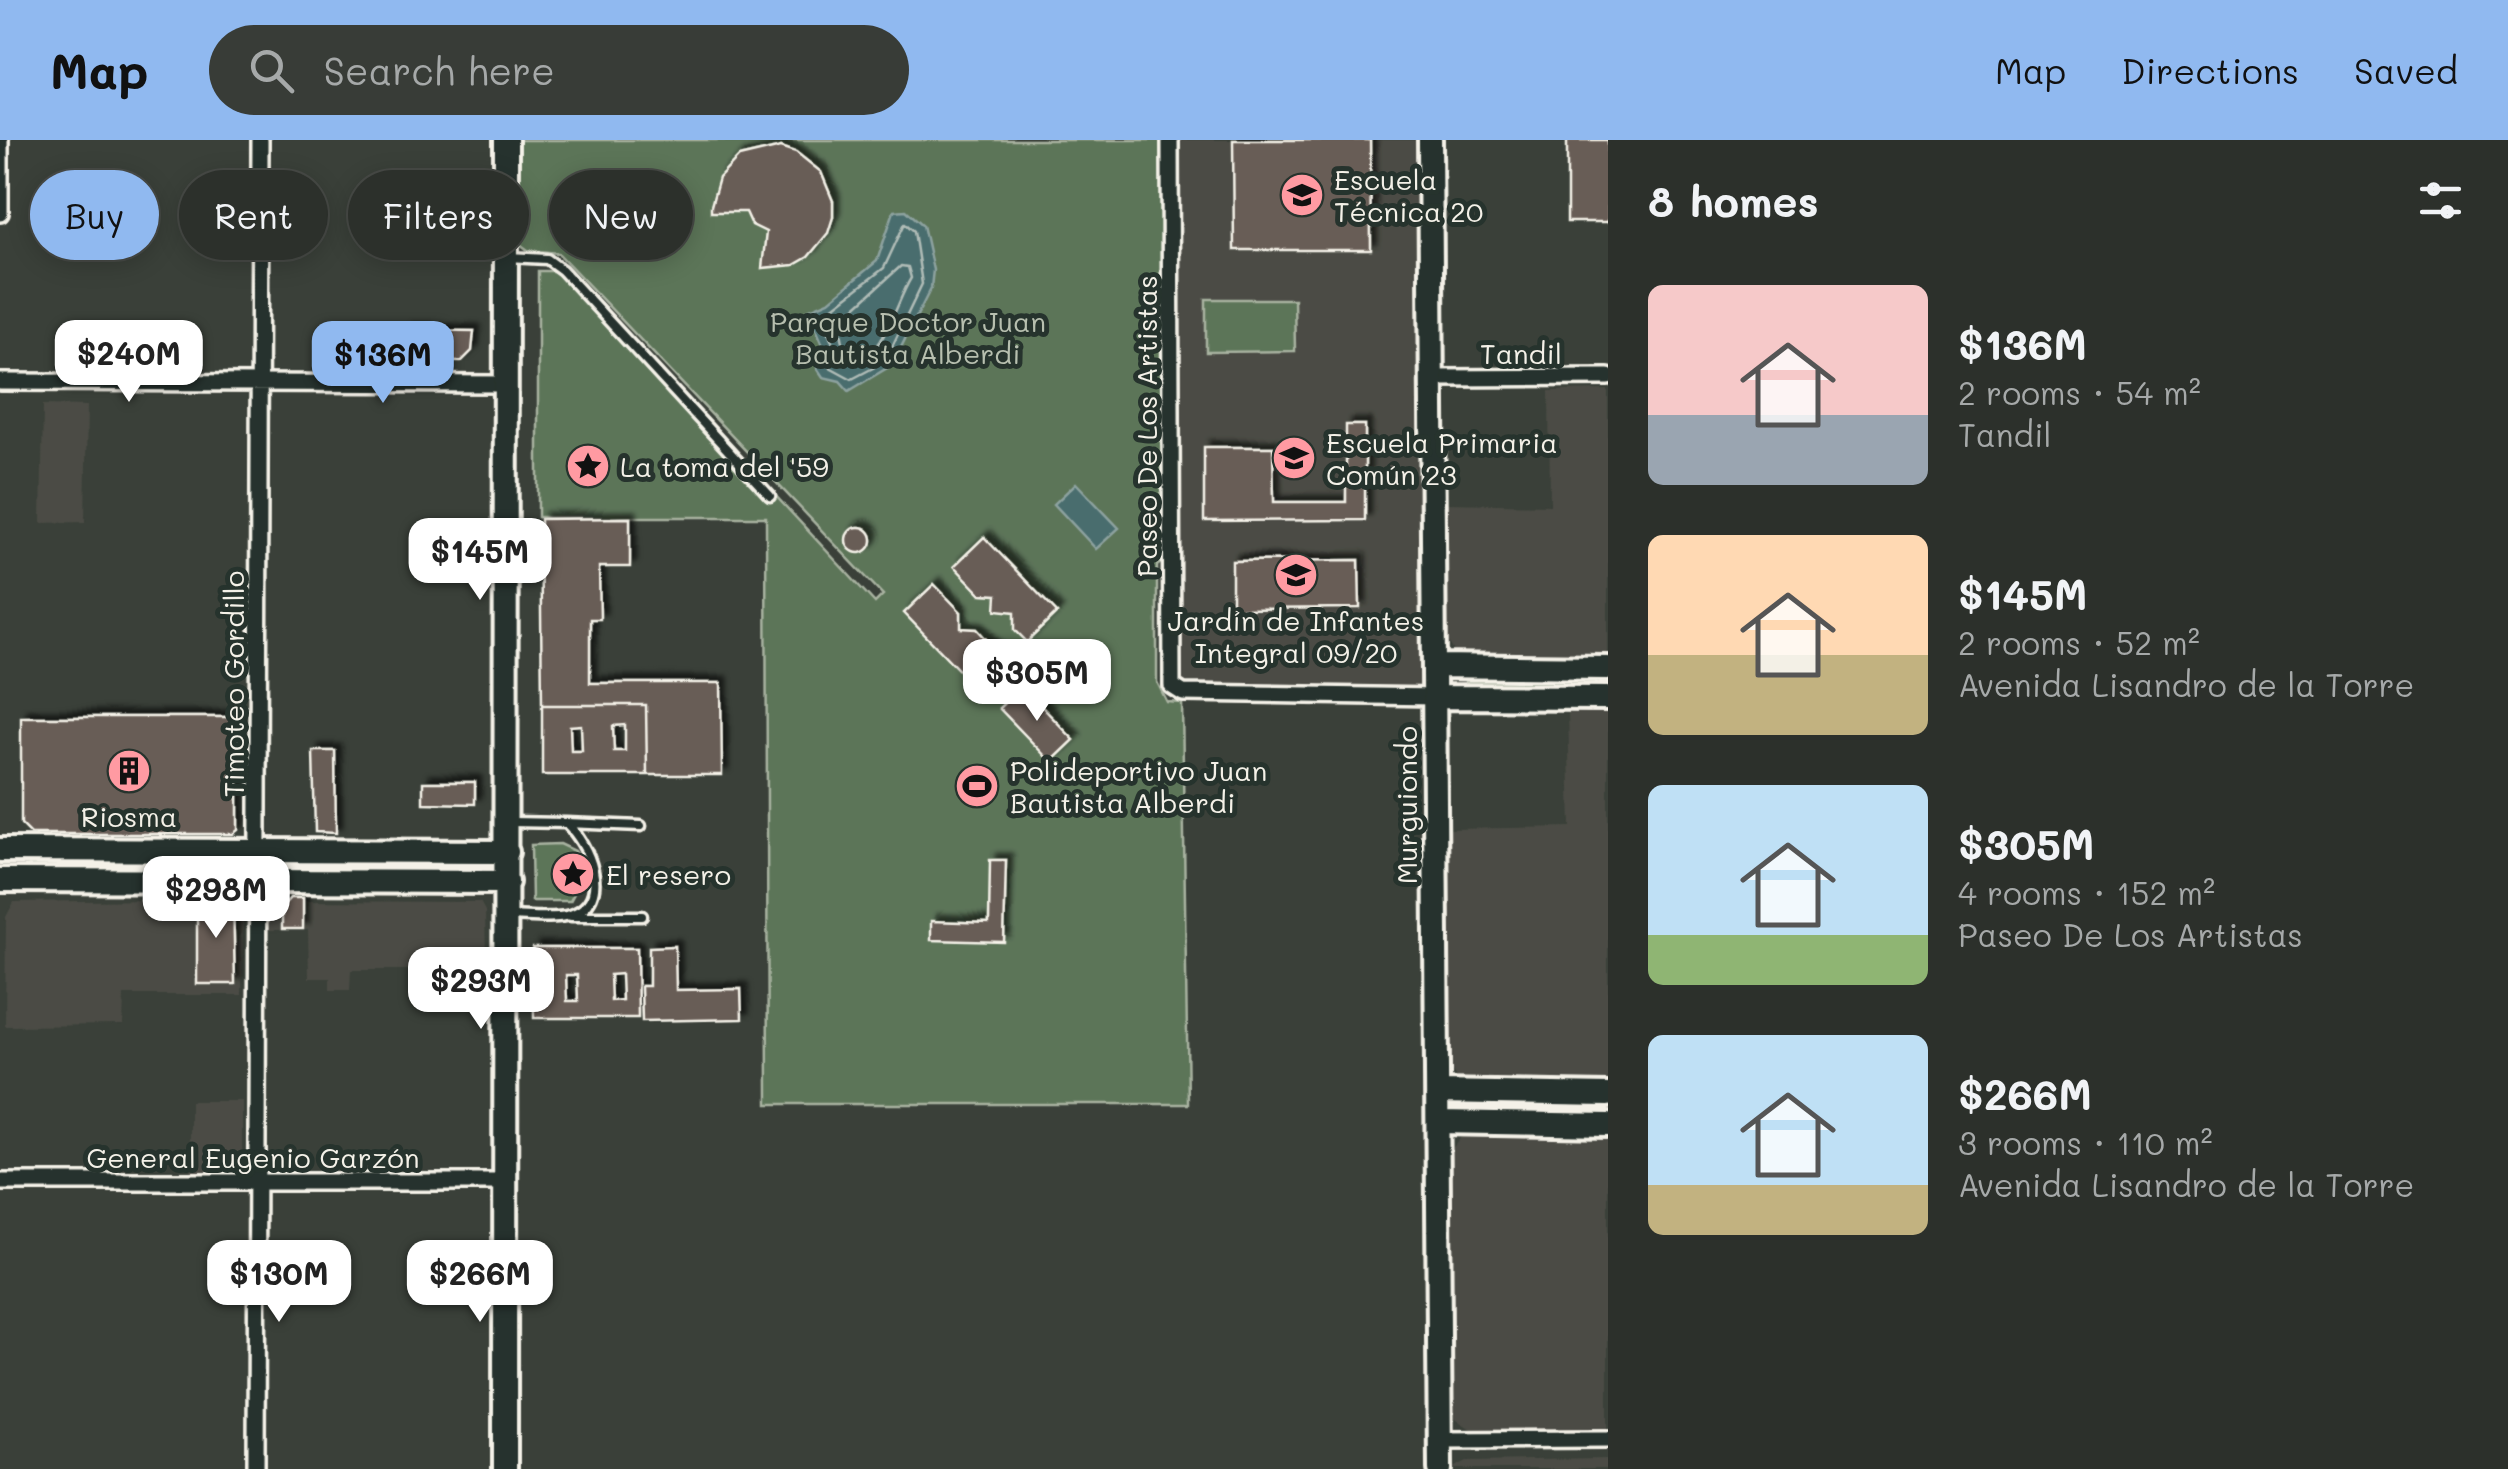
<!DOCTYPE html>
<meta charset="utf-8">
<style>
:root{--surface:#2c302b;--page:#383c37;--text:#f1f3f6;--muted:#a6a9a9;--line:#484b47;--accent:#90b9f0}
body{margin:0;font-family:Mali,sans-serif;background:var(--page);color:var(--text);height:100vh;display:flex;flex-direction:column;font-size:38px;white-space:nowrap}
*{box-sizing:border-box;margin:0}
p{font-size:32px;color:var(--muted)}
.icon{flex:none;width:55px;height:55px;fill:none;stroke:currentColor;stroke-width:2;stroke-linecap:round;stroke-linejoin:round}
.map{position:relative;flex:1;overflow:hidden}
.panel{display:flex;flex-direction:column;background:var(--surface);width:900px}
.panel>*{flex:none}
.banner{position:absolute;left:30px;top:30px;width:950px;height:90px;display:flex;gap:20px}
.price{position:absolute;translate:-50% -85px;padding:0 22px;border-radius:20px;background:#fff;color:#222;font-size:32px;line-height:65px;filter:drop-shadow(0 2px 5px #0008)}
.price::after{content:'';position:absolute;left:50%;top:60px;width:30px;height:22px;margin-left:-15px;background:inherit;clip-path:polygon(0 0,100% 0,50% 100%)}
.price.selected{background:var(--accent);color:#111}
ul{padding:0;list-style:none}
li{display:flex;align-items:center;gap:30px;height:250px;padding:0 40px}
li span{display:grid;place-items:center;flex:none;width:280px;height:200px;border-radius:15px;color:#555}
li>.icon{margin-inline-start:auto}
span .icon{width:120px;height:120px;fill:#fffc;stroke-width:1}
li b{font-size:42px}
h2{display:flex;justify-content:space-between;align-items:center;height:120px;padding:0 40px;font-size:42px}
.pill{padding:0 35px;border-radius:45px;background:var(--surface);box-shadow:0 5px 25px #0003,0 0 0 2px var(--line);font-size:35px;line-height:90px}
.pill.selected{background:var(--accent);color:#111}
header{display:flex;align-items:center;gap:60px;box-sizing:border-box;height:140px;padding:0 50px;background:var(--accent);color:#111}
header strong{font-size:48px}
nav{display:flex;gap:55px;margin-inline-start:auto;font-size:35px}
.search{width:700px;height:90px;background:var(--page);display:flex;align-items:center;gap:25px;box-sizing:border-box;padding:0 35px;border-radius:55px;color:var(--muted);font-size:38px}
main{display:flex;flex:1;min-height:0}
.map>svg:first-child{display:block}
.built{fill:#4b4c45}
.green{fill:#5c7459;stroke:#a8b2a0;stroke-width:2.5}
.water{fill:#496d6e;stroke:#8da29f;stroke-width:2.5}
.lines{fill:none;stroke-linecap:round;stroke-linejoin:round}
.shore{stroke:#b0bcb7;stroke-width:2.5}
.building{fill:#685d56;stroke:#f4f1e8;stroke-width:2.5;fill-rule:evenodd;filter:url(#shadow)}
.lane-casing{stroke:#f4f1e8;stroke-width:15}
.street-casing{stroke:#f4f1e8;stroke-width:22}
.secondary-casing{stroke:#f4f1e8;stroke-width:30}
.lane{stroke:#26332d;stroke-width:8}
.street{stroke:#26332d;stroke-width:15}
.secondary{stroke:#26332d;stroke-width:22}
.labels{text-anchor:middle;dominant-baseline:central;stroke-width:10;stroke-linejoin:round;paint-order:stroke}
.poi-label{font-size:28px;fill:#f4f1e8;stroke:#26332d;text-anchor:start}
.park-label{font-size:28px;fill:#b7bfaf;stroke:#26332d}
.street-label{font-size:28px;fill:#f4f1e8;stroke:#26332d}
</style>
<header>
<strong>Map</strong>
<div class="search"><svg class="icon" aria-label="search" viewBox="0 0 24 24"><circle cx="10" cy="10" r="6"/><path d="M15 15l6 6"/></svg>Search here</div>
<nav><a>Map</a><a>Directions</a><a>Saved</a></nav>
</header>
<main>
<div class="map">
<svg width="1608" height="1329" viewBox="0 0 1608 1329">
<defs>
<filter id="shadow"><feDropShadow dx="6" dy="-6" stdDeviation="2.5" flood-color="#0009"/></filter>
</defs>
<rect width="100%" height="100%" fill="#3a4039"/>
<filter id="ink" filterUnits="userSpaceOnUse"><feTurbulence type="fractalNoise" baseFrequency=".01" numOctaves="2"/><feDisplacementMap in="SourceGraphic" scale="20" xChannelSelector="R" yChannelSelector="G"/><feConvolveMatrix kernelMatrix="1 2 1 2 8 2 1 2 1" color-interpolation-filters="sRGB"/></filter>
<g filter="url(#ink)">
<path class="built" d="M1174,0H1415L1420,548L1190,545L1180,541Z
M1608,250V519L1456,515L1448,501L1445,363L1550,365L1549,251Z
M43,265L87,266L85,382L41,383Z
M1568,572L1608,573V948L1460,943L1447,924L1449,689L1571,687Z
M223,759L235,764L243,780L242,855H124L123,885L5,886L6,777L14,762Z
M285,761L480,762L485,771L486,821H418L417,830H351L350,850H330V838H309L308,790H266L269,773Z
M190,961H242V1022L232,1037L190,1039Z
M1465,992L1608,993V1289H1471L1454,1278L1451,1010Z
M1608,1319V1329H1452L1467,1321Z"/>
<path class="green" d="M516,0H1165L1163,421L1157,426V542L1167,562L1182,563L1188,964H768L766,377H538V131H555L767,358L773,353L875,463L883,455L558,113L528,110L516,101Z
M1206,159H1294L1295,211L1206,212Z
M1608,535V549L1468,546L1466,541Z
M560,704L575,711L586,731L570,761H532L531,705Z
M465,719V733H288V720Z
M29,720H148V729H174L175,720H228V733L88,732L87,723H60V733L29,732Z
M1478,962L1608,964V978L1475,974Z"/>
<path class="water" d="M906,70L923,85L933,130L931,148L892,225L849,251L840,241L823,237L817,228L824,207L808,170L829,161L877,121L894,71Z
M1076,343L1119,388L1096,409L1054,364Z"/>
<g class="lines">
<path class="shore" d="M905,83L914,91L922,144L890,211L873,228L852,239L828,226L834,206L822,176L884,128Z
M901,126L908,127L911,138C895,164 885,215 854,223L846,217L839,182Z"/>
</g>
<path class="building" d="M1233,0H1370L1371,110H1234Z
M1567,0H1608V82H1567Z
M781,7L796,12L821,32L833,61V77L828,93L808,117L794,125L762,128L766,92L752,85L746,72H711V66L719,38L739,17Z
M406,190L474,191L472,211L461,222L406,221Z
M1346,285H1365V380L1204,381V307H1273L1274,362H1346Z
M630,378V427H599L600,479H590V543H721L722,635H647L646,565H542L540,379Z
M846 400a13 13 0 1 1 26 0a13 13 0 1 1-26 0Z
M984,397L1057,473L1027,502L1015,490V472L996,470L997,455L981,454L954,426Z
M1359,420L1360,468L1232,469V421Z
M934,444L961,472V488L977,489L998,512V529L977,549L904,473Z
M1022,546L1074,600L1051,622L999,568Z
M542,565H646L647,635H542ZM581,585L582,611H571L570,586ZM625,585V611H614L613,586Z
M21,577H238V690L233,694H31L21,684Z
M313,611H335L336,693L315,692Z
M423,642H475V664L423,663Z
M990,720H1006L1004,802L931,800V781L989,783Z
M233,757L235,844H197V759Z
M290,758H303V789H282V767Z
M675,806L676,850L741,849L742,879L642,881L641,846H649V807Z
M533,808H637L638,878H534ZM621,834L622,860L611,861L610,835ZM566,835H577L578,861H567Z"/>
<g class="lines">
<g class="lane-casing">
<path id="lane" d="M508,117L547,119L562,130L770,356
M566,683L641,686
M507,776C526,776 552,780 570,775C615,761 588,703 566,683L510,682
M571,776H642"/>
</g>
<g class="street-casing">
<path id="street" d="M1170,0L1172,546L1183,553L1436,557
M0,73V0
M1435,238L1608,237
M0,242L506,244
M0,1042H507
M1440,1300L1608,1299
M256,1329L260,0"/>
</g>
<g class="secondary-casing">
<path id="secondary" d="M1430,0L1440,1329
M1436,526L1608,528
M1436,557L1608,558
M0,710L507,712
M0,740L507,742
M1438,952L1608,955
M1439,982L1608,985
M505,1329L506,0"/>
</g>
<use href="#lane" class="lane"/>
<use href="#street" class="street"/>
<use href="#secondary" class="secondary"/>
</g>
</g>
<defs>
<g id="school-disc" transform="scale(2.25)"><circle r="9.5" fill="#ff9aa2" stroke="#26332d"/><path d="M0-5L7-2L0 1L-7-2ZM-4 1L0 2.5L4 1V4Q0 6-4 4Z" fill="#111"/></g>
<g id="sight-disc" transform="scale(2.25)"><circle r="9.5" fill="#ff9aa2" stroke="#26332d"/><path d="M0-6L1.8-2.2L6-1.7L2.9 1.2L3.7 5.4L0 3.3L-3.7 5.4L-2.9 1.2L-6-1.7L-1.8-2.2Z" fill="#111"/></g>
<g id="building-disc" transform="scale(2.25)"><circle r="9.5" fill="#ff9aa2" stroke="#26332d"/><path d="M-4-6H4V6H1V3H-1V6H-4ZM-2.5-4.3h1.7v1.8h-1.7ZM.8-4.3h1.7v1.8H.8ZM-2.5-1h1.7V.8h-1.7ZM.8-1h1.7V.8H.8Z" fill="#111"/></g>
<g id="stadium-disc" transform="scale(2.25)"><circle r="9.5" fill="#ff9aa2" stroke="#26332d"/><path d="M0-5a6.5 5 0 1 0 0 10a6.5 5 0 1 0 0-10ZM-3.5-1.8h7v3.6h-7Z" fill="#111"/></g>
</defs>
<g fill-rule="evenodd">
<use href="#school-disc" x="1302" y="55"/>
<use href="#school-disc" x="1294" y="318"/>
<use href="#sight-disc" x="588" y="326"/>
<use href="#school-disc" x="1296" y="435"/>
<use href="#building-disc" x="129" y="631"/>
<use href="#stadium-disc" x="977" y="646"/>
<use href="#sight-disc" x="573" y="734"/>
</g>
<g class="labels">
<g class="poi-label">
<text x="1334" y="39">Escuela<tspan x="1334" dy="32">Técnica 20</tspan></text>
<text x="1326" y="302">Escuela Primaria<tspan x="1326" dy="32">Común 23</tspan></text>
<text x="620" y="326">La toma del '59</text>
<text x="1296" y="480" text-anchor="middle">Jardín de Infantes<tspan x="1296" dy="32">Integral 09/20</tspan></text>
<text x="1010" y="630">Polideportivo Juan<tspan x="1010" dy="32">Bautista Alberdi</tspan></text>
<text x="129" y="676" text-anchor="middle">Riosma</text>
<text x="606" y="734">El resero</text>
</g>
<g class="park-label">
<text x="908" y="181">Parque Doctor Juan<tspan x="908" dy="32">Bautista Alberdi</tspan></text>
</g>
<g class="street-label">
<text x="1521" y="213">Tandil</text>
<text transform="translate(1146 286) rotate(-90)">Paseo De Los Artistas</text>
<text transform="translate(233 544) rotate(-90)">Timoteo Gordillo</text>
<text transform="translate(1406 665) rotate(-90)">Murguiondo</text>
<text x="253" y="1017">General Eugenio Garzón</text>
</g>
</g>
</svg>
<b class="price" style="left:129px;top:265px">$240M</b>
<b class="price selected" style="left:383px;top:266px">$136M</b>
<b class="price" style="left:480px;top:463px">$145M</b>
<b class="price" style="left:1037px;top:584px">$305M</b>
<b class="price" style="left:216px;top:801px">$298M</b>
<b class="price" style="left:481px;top:892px">$293M</b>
<b class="price" style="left:279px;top:1185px">$130M</b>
<b class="price" style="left:480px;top:1185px">$266M</b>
<div class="banner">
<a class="pill selected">Buy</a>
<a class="pill">Rent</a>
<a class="pill">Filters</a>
<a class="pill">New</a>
</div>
</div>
<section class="panel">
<h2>8 homes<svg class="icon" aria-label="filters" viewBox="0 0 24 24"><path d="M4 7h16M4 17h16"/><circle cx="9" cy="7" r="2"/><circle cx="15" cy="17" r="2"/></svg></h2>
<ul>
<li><span style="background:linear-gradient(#f6c9c9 65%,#9aa5b1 0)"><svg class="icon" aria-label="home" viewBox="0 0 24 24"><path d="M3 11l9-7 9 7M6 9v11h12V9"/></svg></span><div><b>$136M</b><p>2 rooms · 54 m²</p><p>Tandil</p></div></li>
<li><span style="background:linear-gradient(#ffd9b3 60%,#c2b280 0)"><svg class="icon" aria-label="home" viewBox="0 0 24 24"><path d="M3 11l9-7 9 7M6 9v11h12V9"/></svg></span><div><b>$145M</b><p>2 rooms · 52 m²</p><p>Avenida Lisandro de la Torre</p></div></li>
<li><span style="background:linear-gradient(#bfe0f5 75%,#8fb573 0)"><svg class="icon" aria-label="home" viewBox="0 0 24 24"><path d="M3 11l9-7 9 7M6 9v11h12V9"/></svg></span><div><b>$305M</b><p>4 rooms · 152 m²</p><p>Paseo De Los Artistas</p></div></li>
<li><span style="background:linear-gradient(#bfe0f5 75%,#c2b280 0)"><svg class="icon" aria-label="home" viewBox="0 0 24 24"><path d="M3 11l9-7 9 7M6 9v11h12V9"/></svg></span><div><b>$266M</b><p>3 rooms · 110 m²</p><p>Avenida Lisandro de la Torre</p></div></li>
</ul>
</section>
</main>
